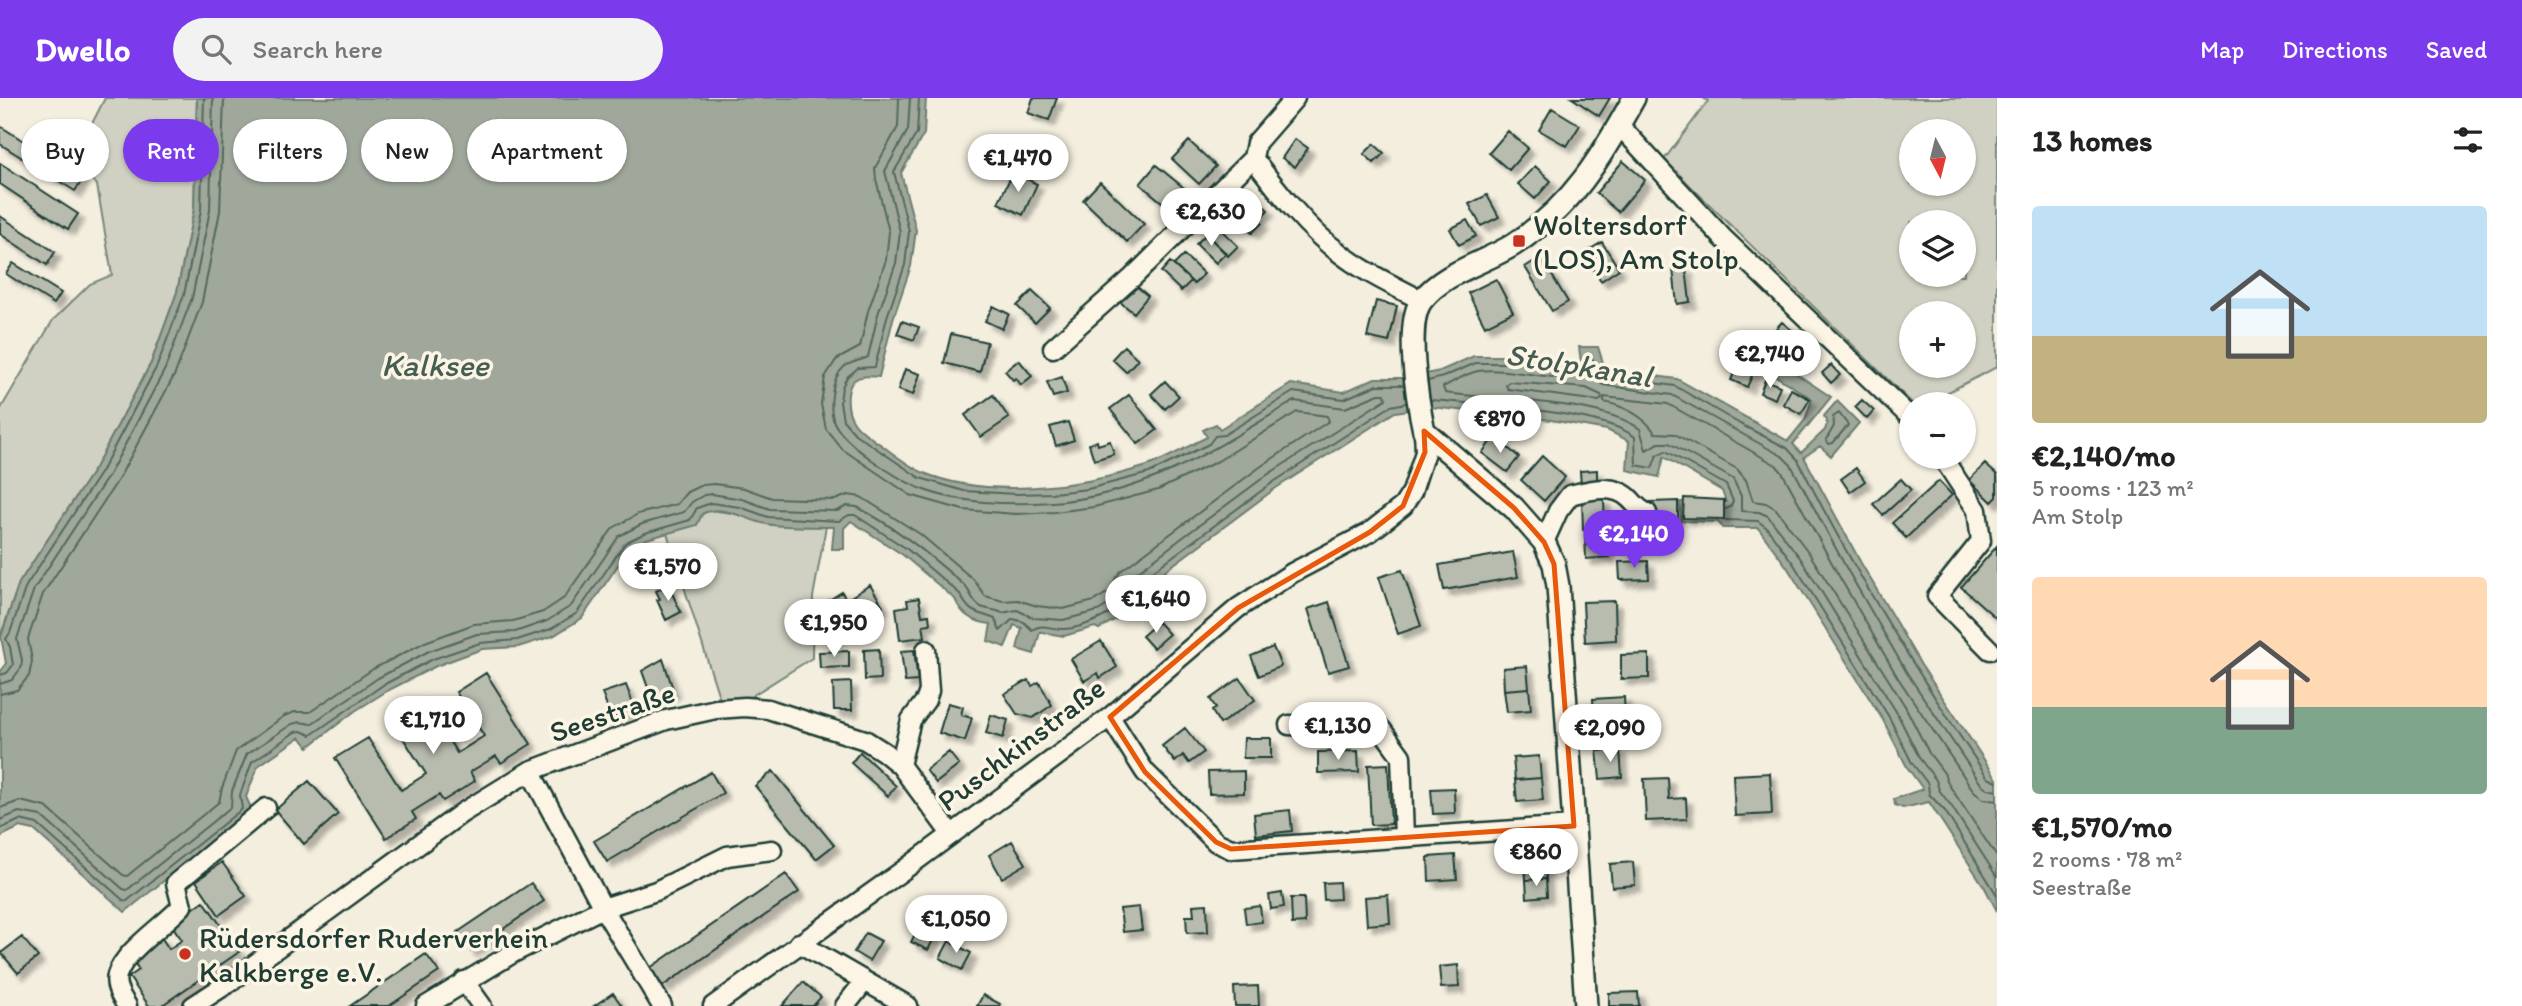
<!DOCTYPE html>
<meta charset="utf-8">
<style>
:root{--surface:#fff;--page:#f2f2f2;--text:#222;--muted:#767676;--accent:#7c3aed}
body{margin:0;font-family:Itim,sans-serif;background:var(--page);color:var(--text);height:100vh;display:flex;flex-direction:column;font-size:26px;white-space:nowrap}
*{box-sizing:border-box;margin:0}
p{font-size:23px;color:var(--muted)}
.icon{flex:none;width:38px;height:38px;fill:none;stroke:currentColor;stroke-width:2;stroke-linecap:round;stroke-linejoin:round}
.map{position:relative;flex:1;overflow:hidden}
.sheet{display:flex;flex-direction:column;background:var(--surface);width:525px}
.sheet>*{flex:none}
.hud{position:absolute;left:21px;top:21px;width:665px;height:63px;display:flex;gap:14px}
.needle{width:46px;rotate:173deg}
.tools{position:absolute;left:1899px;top:21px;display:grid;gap:14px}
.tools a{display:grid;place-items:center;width:77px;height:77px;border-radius:50%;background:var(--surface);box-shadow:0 2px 5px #0004;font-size:35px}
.price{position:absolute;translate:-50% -60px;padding:0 16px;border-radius:24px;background:#fff;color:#222;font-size:23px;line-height:46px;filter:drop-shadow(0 2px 4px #0008)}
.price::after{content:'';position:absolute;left:50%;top:42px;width:21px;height:16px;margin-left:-10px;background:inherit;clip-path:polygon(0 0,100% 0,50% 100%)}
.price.on{background:var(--accent);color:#fff}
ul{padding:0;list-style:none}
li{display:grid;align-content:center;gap:14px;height:371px;padding:0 35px}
li span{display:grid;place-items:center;height:217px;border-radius:7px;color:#555}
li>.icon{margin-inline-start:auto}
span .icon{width:126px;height:126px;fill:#fffc;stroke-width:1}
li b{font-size:30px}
h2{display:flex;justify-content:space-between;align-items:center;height:84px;padding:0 35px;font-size:30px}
.tag{padding:0 24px;border-radius:32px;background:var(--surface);box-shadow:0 2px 5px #0004;font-size:24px;line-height:63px}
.tag.on{background:var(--accent);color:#fff}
header{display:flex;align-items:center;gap:42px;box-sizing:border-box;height:98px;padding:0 35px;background:var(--accent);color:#fff}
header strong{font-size:33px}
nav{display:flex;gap:38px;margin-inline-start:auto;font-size:24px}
.search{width:490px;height:63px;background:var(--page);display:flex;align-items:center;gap:18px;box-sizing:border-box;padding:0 24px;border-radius:38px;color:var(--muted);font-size:26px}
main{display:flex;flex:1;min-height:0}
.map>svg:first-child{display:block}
.green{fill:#d0d1c2;stroke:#78877b;stroke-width:2;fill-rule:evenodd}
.water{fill:#a0a89b;stroke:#6c7d72;stroke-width:2}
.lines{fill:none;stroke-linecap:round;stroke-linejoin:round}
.shore{stroke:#53685d;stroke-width:2}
.building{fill:#b8bcae;stroke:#1f3d34;stroke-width:2;filter:url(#shadow)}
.minor-casing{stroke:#1f3d34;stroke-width:23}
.major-casing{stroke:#1f3d34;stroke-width:26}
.minor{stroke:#fcf5e5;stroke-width:18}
.major{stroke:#fcf5e5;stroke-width:21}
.marked{fill:none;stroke:#e8590c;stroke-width:5;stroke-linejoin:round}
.poi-dot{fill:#c8321e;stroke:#fcf5e5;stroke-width:2.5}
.labels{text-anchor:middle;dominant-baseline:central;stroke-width:7;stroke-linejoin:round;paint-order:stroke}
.poi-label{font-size:30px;fill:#1f3d34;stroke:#fcf5e5;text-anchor:start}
.street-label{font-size:30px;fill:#1f3d34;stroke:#fcf5e5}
.water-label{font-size:32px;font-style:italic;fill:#465d53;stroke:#fcf5e5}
</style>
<header>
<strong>Dwello</strong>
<div class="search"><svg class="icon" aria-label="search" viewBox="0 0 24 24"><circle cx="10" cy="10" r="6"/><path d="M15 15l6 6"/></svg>Search here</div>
<nav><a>Map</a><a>Directions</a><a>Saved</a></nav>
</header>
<main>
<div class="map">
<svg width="1997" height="908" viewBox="0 0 1997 908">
<defs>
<filter id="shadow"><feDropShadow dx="6" dy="6" stdDeviation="2" flood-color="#0004"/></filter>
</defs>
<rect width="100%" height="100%" fill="#f3eede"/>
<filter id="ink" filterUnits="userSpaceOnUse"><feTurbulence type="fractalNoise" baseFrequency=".0143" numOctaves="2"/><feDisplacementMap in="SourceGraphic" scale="14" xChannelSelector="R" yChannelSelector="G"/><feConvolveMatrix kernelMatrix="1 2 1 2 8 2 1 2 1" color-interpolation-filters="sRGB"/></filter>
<g filter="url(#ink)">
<path class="green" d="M105,0H197L194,111L177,194L151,265L95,370L19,485L0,539V312L53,222L90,186L112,177L97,87L73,63Z
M1703,0H1997V269L1925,306H1913L1664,62L1708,3ZM1964,33V86H1911V33ZM1964,124V177H1911V124ZM1911,215H1964V268H1911Z
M710,412L738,416L767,426L826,428L813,499L812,560L750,599L721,605L667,435L696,427L702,416Z"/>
<path class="water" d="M197,0H926L924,36L901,75L916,132L911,168L893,221L879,279C864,277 850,277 848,296C845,325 862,333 884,349C896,358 910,369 924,375C987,401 1081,389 1144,369C1166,362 1186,349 1207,339L1203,332L1216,326L1220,331L1291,286L1344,294L1375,280H1406L1440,273L1474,258H1513L1581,264L1579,249H1598L1605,271L1677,281L1788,343L1805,322L1812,301L1754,264L1761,252L1831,299L1793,346L1801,355L1825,332L1827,326L1824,318L1837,303L1859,325L1831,358L1820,348L1804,359L1861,465L1921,567L1997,681V813L1985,790L1929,704L1903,710L1895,707L1894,701L1923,691L1907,669L1883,622L1787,469L1761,434L1758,430H1723L1718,424L1681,423L1680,404H1726L1722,393L1664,359L1659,379L1627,372L1629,343L1607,332L1551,322L1431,309L1395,314L1276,390L1138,493L1139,507L1099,531L1095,529L1064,538L1040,534L1034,556L1017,551L1022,530L1014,527L1005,549L988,543L991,526C974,524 962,518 955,501L903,457L851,423L844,430V451H832L834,429C813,428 788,430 766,426C745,422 723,405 702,416L697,427L647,441L629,451L582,520L553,538L518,549L482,551L436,568L387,593L355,613L308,649L300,639L258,668L246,699L252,712L125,814L34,732L20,729L0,739V575L6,565L1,539L19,485L95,370L151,265L177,194L194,111Z"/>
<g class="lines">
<path class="shore" d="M919,0L917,35L894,74L909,133L905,167L887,219L875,269L858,270L847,279L842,289L840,304L843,322L855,336L920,380L964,393L1016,396L1053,395L1088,391L1149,375L1209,346L1215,338L1224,337L1293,294L1344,301L1377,287H1404
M1428,283L1443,279L1476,265H1513L1580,271L1585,269L1589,261L1592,260L1603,278L1675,288L1740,326L1787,350L1798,362C1853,473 1919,578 1988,680L1997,684
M1509,284L1586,290L1601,297L1602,301L1599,303L1508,291L1506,287Z
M1431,302C1475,306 1604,313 1635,339L1636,367L1652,370L1657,357L1666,353L1726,387L1733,403L1731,408L1726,411
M1839,315L1848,327L1833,345L1829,346L1826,342L1834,328L1833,319Z
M1726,422L1758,423L1767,430L1793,465L1889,619L1912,665L1928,686L1929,696L1945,713L1997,797
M0,577L7,575L13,567L10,549L6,541L10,535L26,488L101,374L157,268L184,197L201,112L204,0
M0,586L12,582L21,570L22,562L17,541L34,491L109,377L165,271L192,200L210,112L213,0
M0,596L17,592L29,578L32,563L28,541L43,496L118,382L175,276L202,204L220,113L224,0
M1997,693L1988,691L1981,686L1907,575L1848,473L1791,367L1782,358L1672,297L1603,287L1590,277C1559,287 1512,268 1478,273C1467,275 1453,284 1443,289L1445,295C1495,302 1601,302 1640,331L1646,352L1659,345H1669L1733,381L1741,398V413L1759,414L1768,418L1801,461L1897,615L1920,661L1936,682L1939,692L1952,709L1997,779
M1997,703L1983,701L1973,692L1898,580L1839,478L1782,374L1776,367L1668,306L1604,299V304C1624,308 1644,318 1655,335L1675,336L1737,371L1746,382L1753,403L1766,405L1776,411L1809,455L1905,608L1929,655L1944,675L1949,687L1997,759
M0,710L20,703L46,709L123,777L127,778L219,704L222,690L236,653L284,618L295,614H310L373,571L425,544L474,526L513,523L543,514L564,500L613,430L638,416L677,406L687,394L702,387L714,386L744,390L772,400L835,402L848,397L861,399L920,436L974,482L985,498L1003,503L1018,502L1037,508L1063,511L1094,503L1110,493L1116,479L1122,472L1260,369L1329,323L1327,318L1297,314L1218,363L1158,392L1094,409L1055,414L1016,416L963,412L910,397L842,351L826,331L821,306L825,279L836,262L860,249L868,213L886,162L889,134L876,81L875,70L898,29L899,0
M0,722L19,714L41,718L123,791L127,792L231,709L232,693L247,656L292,626L300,624L311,626L378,580L429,553L477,536L515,534L547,523L571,508L619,438L642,426L684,414L692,404L704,397L712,396L742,401L770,411L837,413L847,408L857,409C896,429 931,458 964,487C971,494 972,504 981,509C988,512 995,511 1002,515L1017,512L1034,520L1063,522L1098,513L1121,499L1123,488L1128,481L1186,437L1267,377L1386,301L1385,296H1379L1345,310L1294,303C1216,350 1148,397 1053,404C1012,407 955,406 917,389C895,379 843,346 834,324C831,316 831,305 832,297C833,287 836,276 844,269C852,263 860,263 868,259L878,216L896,165L900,134L885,73L908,32L910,0
M0,731L20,722L37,726L123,802L127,803L242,711L240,697L252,664L295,634L301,633L311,637L383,587L433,561L480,545L517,542L551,531L577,515L625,445L645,435L690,422L697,410L711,405L740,409L768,419L839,423L849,417H855L907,451L960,496C971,518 976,513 995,521L1000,533L1013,521L1024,524L1032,532C1043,524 1051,532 1064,531C1086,530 1112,515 1130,504L1131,492L1134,487L1272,385L1391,308L1406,305"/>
</g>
<path class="building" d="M1033,0H1057L1049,22L1028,15Z
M1572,0H1610L1599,18Z
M1552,10L1580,27L1567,48L1539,32Z
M0,28L83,81L75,93L0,46Z
M1508,33L1528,50L1509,72L1489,55Z
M1295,41L1308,50L1295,69L1282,60Z
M1189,43L1216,68L1199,86L1172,61Z
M1374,46L1384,55L1374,65L1364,56Z
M1623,63L1645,82L1618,114L1596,95Z
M0,65L78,116L68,131L0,86Z
M1156,67L1184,90L1168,109L1140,86Z
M1535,68L1551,83L1535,101L1518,86Z
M1013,74L1037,86L1023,117L998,105Z
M1100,84L1144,126L1127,144L1083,102Z
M1248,93L1268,112L1258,122L1239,103Z
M1487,97L1499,119L1481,128L1469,106Z
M1242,106L1262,125L1252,135L1232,116Z
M0,118L55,154L47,167L0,136Z
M1467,122L1476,138L1459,147L1450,131Z
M1218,129L1238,148L1228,158L1209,139Z
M1206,136L1226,155L1216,165L1196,146Z
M1602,144L1619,171L1601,183L1584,155Z
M1184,157L1204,176L1194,186L1174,167Z
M1541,159L1568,204L1552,213L1525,169Z
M1170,164L1191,183L1181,193L1161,174Z
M13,165L61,195L54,206L6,176Z
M1686,170L1690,204L1677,206L1673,171Z
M1496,181L1513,214L1485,228L1468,195Z
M1135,187L1148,198L1134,215L1120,204Z
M1032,193L1050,210L1035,225L1017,208Z
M1376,203L1397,208L1389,244L1367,239Z
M993,208L1009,216L1002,231L985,223Z
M902,223L919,229L914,242L897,236Z
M1782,224L1794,234L1782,248L1770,237Z
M951,236L987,244L980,274L944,265Z
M1124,248L1138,261L1126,274L1112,261Z
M1740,261L1756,269L1747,289L1731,282Z
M1019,262L1032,278L1021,287L1016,280L1013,282L1005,273Z
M1831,267L1840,277L1831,285L1822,275Z
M905,271L920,276L913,297L898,292Z
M1062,279L1067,295L1053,299L1047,284Z
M1765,282L1780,288L1775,301L1760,295Z
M1165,283L1179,298L1165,311L1151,296Z
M1791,291L1810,301L1801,316L1783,306Z
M993,297L1009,320L981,339L965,317Z
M1129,297L1157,332L1138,346L1110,311Z
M1862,302L1874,313L1867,321L1855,309Z
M1068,324L1074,342L1056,348L1050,329Z
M1494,339L1519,359L1507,374L1482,355Z
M1097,343L1098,347L1110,343L1114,356L1094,362L1089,346Z
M1542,358L1565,379L1544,403L1521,382Z
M1985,366L1997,377V399L1992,404L1969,382Z
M1856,370L1865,383L1850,394L1841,381Z
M1597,372V389H1581L1580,373Z
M1901,381L1911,392L1883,417L1873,406Z
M1939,383L1952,397L1906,440L1892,425Z
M1684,400L1724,402V421L1683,420Z
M1604,401L1605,431L1583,432L1582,402Z
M1678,403V421L1651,422L1650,404Z
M1608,437L1609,459L1586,461L1585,438Z
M1997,448V521L1961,489Z
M1513,454L1518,479L1444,492L1439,467Z
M1648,463L1649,481L1620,482L1619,464Z
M1402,472L1421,528L1398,536L1379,479Z
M668,487L681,514L666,522L657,502L660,501L656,493Z
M870,487L883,508L836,538L823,519L828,515L823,506L842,494L846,502Z
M919,500L922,518L929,517L930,526L923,527L925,539L900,542L896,510L908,508L907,502Z
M1615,503L1616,542L1585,544L1583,504Z
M1329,504L1349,568L1328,574L1308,511Z
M1158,524L1169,536L1153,550L1142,538Z
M1101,543L1117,569L1100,580L1098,575L1084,583L1071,561Z
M1273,549L1281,568L1259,578L1251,558Z
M879,551L880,581L865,582L864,552Z
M914,552L918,583L905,584L901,553Z
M849,553V569L820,570L819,554Z
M1649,556V580L1621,581V557Z
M663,561L674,594L656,600L651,598L642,573Z
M1527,568L1529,590L1504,592L1503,570Z
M486,575L531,646L501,665L496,658L470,674L475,683L443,703L439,697L412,714L416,721L386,740L335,660L368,640L401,692L426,676L391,621L423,601L457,655L484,638L456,594Z
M1240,580L1255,602L1220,626L1212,613L1216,610L1210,601Z
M1028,582L1032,588L1039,584L1052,607L1033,620L1017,616L1004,596Z
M851,584L852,612H834L833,585Z
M626,587L635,611L611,620L602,595Z
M1529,590L1531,612L1507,614L1504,592Z
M1624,599L1626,640L1595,642L1593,601Z
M948,605L963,609L961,617L972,620L965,643L939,635Z
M991,617L1008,622L1003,640L986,635Z
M1185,630L1204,654L1189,665L1183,657L1175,664L1162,648Z
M1244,640H1271V660H1243Z
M1620,651L1622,679L1600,681L1597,653Z
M1358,653L1359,674L1318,675V654Z
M860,654L896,688L888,698L851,665Z
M949,654L959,667L936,685L926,672Z
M1539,658L1541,680L1515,682L1513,660Z
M1388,666L1391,726L1371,727L1368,667Z
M773,673L834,747L816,761L755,688Z
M1244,673V695L1209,696L1208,674Z
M711,674L723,695L607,764L594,743Z
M1770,675L1772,716L1735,718L1733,677Z
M1541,680L1543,702L1517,704L1515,682Z
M1668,680L1669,701L1686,700L1687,721L1646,723L1644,681Z
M309,683L338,716L304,746L275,712Z
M1454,690L1455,715L1433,716L1431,691Z
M1290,712L1292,733L1256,737L1254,716Z
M1012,743L1026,766L1002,780L989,757Z
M1455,757L1457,781L1429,783L1428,759Z
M1545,763L1546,781L1526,782L1525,764Z
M222,764L246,798L219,817L196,783Z
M1633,764L1635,787L1612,789L1610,766Z
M786,776L799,794L663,888L650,870Z
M1546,781L1547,798L1527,800L1526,782Z
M1339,784L1340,801L1324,802L1323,785Z
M531,785L544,803L471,853L458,834Z
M1282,795L1284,809L1271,811L1269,797Z
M1388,797L1390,825L1367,827L1365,799Z
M1291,800H1304L1305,825L1292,826Z
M204,803L239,854L161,908H149L129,879L139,872L131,859L161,839L169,851L182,842L171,826Z
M1207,806L1208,834L1187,835L1186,818H1194L1193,807Z
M1260,808L1262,824L1246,826L1244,810Z
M1139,809L1142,832L1123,834L1120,811Z
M924,818L941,827L928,852L911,844Z
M866,835L881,843L869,863L854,854Z
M22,839L38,859L18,875L1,855Z
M949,843L971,855L962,872L940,860Z
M426,856L439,874L389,908H350Z
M1458,867L1459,889L1441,890L1439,869Z
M803,884L821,899L813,908H782Z
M1258,888L1259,908H1235L1234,889Z
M1638,894L1639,908H1609V895Z
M613,895L622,908H594Z
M983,897L1000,906L999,908H977Z"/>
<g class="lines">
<g class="minor-casing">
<path id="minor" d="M1619,27L1723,140L1911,320
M1253,60C1277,92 1308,132 1341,156C1366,175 1394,188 1421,202
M1053,250L1133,179L1253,60L1256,45L1295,0
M1942,359L1977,412L1981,443L1937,498L1990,552
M1544,444L1558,413L1570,397C1590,392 1614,385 1630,401C1636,407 1639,412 1647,415
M1110,619L1145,674L1216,744L1231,751L1574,728
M1289,627L1382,632L1401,658L1404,739
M900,667L911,622L926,602L929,593L926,552
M530,673L603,810L662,908
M799,845L908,908
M464,883L482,908
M127,908C121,899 114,888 117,877C125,852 164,828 182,808L176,785L266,710
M193,908L233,882L462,715L530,673L666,622L716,611L745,609L768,611L865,642L884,654L900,667L951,736
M426,908L513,855L603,810L656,793L727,758L772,752
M713,908L905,771L1110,619L1238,510L1292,475L1370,434L1403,408L1412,394L1425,354L1424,333
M845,908L864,884"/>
</g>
<g class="major-casing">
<path id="major" d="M1586,908L1558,488L1554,466L1544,444L1514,410L1424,333C1418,306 1404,224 1422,202C1444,174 1484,165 1513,147C1572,109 1601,60 1634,0"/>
</g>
<use href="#minor" class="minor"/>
<use href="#major" class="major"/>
</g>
</g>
<path class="marked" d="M1424,333L1514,410L1544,444L1554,466L1574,728L1231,751L1216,744L1145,674L1110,619L1238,510L1370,434L1403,408L1425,354Z"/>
<g class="poi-dot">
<rect x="1512" y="136" width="14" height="14" rx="3.5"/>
<circle cx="185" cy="856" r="7"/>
</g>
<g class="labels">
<g class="poi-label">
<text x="1533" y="126">Woltersdorf<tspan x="1533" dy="34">(LOS), Am Stolp</tspan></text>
<text x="199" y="839">Rüdersdorfer Ruderverhein<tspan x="199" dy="34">Kalkberge e.V.</tspan></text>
</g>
<g class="street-label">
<text transform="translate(612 614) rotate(-19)">Seestraße</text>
<text transform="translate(1021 646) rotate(-37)">Puschkinstraße</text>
</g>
<g class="water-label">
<text x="435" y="267">Kalksee</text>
<text transform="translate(1579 267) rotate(9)">Stolpkanal</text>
</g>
</g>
</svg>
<div class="tools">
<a><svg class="needle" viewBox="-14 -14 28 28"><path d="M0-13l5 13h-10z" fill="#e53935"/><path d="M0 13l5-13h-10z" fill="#767676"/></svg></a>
<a><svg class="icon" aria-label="layers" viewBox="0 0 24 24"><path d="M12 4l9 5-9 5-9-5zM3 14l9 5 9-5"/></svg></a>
<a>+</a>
<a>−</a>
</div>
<b class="price" style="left:1018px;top:96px">€1,470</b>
<b class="price" style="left:1211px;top:150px">€2,630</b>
<b class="price" style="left:1770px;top:292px">€2,740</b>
<b class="price" style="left:1500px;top:357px">€870</b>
<b class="price on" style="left:1634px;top:472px">€2,140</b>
<b class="price" style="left:668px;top:505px">€1,570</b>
<b class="price" style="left:1156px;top:537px">€1,640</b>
<b class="price" style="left:834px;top:561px">€1,950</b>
<b class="price" style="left:433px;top:658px">€1,710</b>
<b class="price" style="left:1338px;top:664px">€1,130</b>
<b class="price" style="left:1610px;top:666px">€2,090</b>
<b class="price" style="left:1536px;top:790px">€860</b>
<b class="price" style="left:956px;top:857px">€1,050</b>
<div class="hud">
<a class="tag">Buy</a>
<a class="tag on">Rent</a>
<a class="tag">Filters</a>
<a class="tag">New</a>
<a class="tag">Apartment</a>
</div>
</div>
<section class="sheet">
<h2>13 homes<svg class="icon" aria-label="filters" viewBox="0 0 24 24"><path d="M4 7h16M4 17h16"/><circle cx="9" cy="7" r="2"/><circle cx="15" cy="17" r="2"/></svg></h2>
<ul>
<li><span style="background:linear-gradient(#bfe0f5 60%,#c2b280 0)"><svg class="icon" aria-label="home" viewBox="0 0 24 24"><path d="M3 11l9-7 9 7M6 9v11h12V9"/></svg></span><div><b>€2,140/mo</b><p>5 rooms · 123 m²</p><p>Am Stolp</p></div></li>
<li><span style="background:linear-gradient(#ffd9b3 60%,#7fa58c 0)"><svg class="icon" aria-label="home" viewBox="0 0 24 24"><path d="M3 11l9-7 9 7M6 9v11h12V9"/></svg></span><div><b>€1,570/mo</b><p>2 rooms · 78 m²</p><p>Seestraße</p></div></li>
</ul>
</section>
</main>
